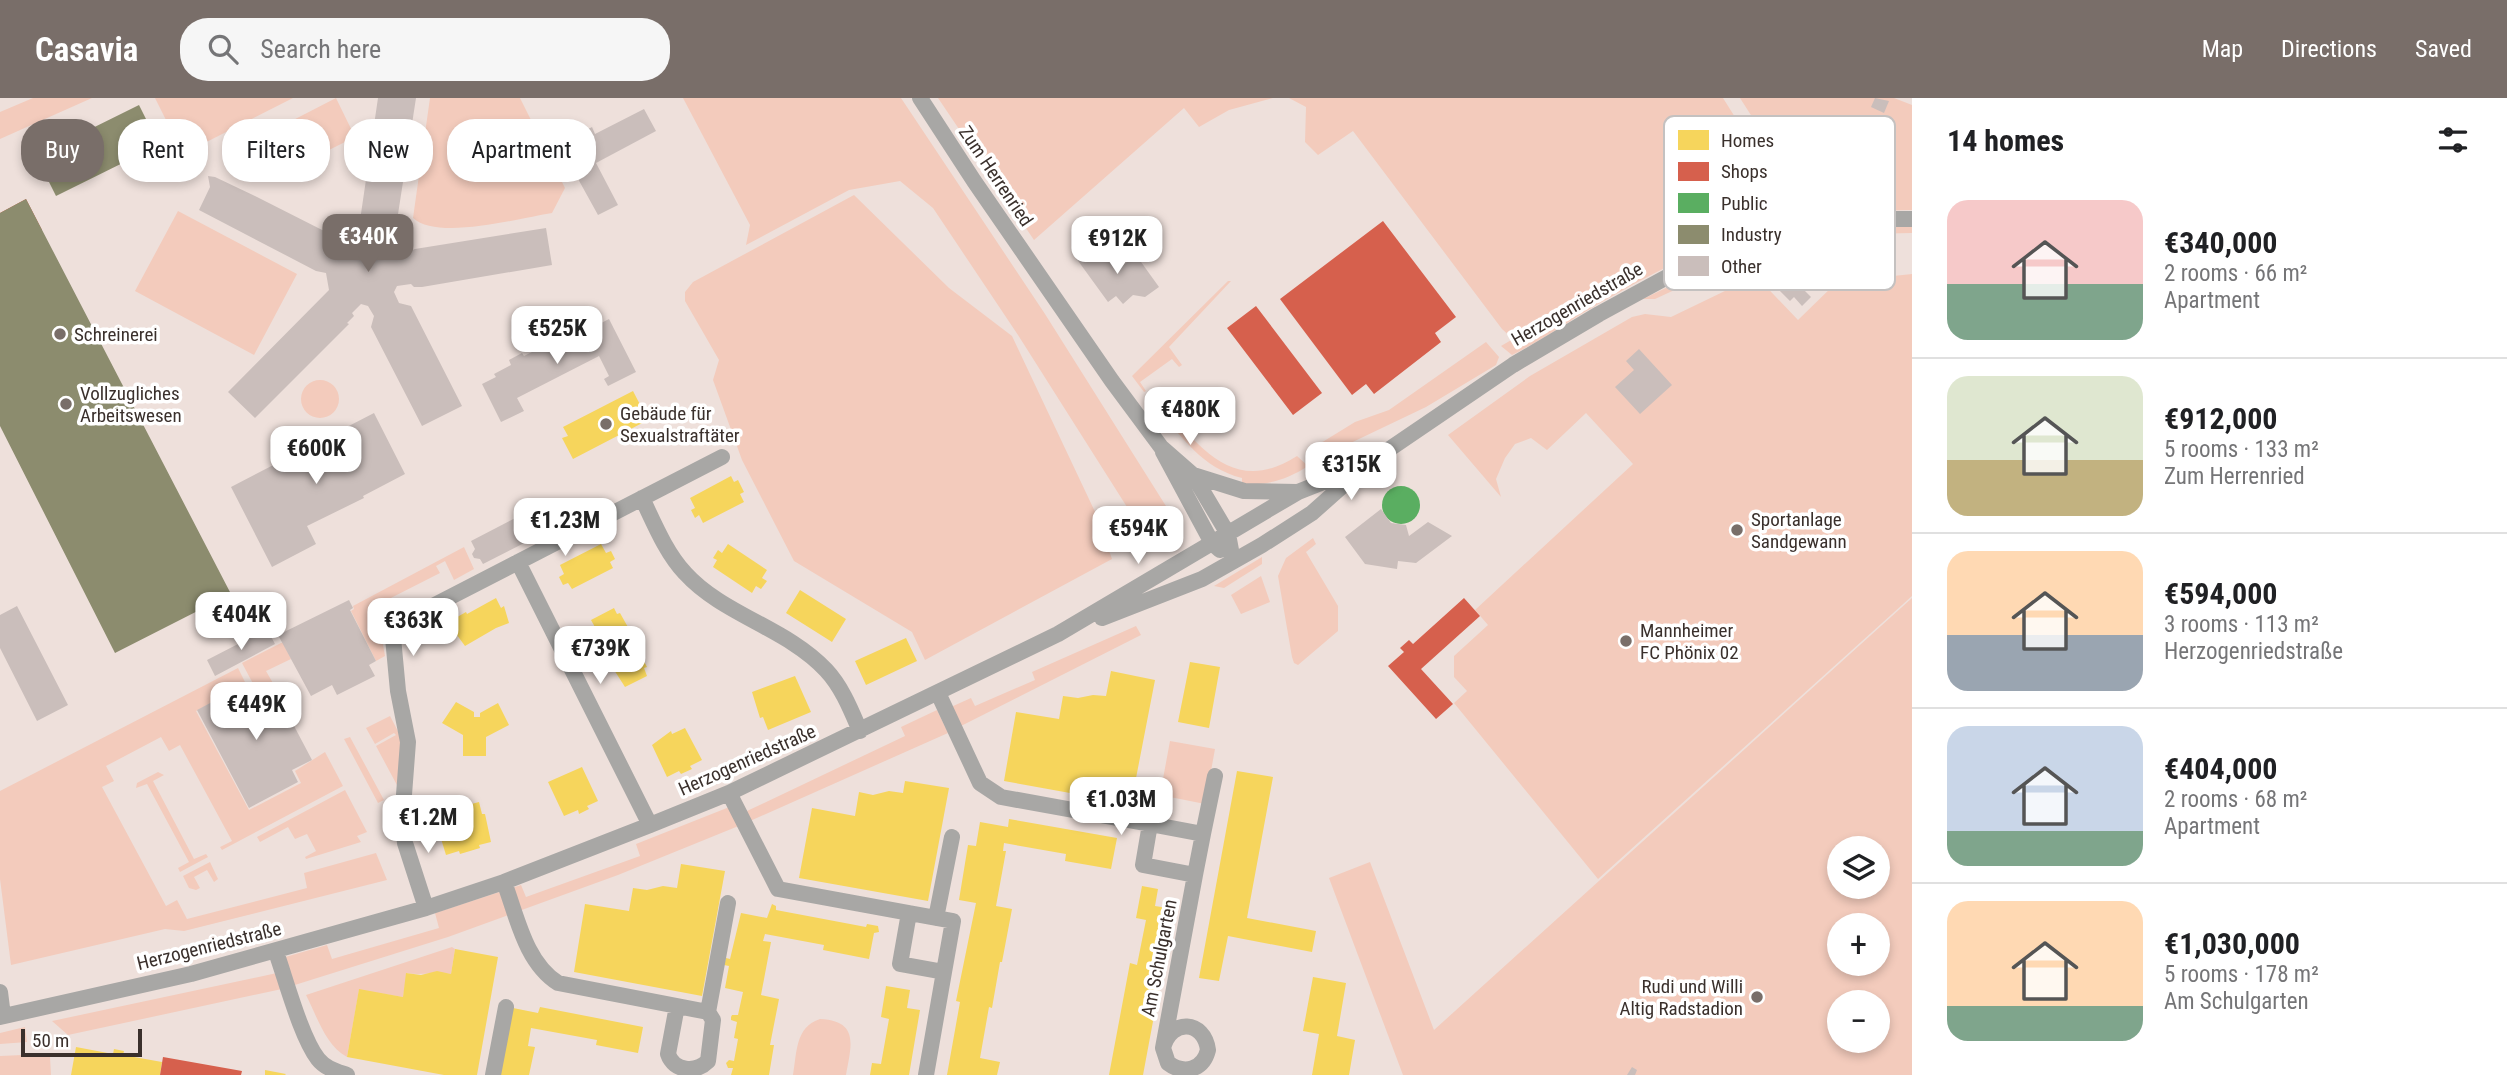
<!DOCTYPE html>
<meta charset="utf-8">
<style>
:root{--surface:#fff;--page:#f6f6f6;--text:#202124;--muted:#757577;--line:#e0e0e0;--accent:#796e69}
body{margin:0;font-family:"Roboto Condensed",sans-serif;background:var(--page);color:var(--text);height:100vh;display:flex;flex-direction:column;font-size:26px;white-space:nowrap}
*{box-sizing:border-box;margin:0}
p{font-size:23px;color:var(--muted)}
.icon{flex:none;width:38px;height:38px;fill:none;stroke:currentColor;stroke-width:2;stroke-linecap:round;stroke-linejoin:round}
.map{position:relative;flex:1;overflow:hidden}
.drawer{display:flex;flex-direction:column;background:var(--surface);width:595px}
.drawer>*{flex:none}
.banner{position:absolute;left:21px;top:21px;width:665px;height:63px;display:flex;gap:14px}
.buttons{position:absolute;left:1827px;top:738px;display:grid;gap:14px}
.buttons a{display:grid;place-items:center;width:63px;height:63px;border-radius:50%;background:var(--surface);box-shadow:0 4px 10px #0003;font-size:35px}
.scale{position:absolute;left:21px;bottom:18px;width:121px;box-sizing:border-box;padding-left:7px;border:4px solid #3a302c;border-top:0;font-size:19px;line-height:24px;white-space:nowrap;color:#3a302c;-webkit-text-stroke:5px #fff;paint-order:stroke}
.price{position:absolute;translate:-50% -60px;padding:0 16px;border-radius:14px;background:#fff;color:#222;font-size:23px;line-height:46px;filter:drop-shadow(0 2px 4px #0008)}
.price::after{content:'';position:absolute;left:50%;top:42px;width:21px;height:16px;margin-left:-10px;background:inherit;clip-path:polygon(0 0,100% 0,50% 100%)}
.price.on{background:var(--accent);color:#fff}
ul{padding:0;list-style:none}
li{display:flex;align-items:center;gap:21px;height:175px;padding:0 35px}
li+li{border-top:2px solid var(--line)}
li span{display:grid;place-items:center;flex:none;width:196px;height:140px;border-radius:21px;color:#555}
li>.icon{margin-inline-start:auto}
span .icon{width:84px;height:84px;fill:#fffc;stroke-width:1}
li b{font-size:30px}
h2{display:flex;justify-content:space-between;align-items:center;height:84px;padding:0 35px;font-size:30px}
.tag{padding:0 24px;border-radius:28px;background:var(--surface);box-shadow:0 4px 10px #0003;font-size:24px;line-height:63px}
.tag.on{background:var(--accent);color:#fff}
header{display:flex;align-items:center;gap:42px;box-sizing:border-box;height:98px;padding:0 35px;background:var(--accent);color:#fff}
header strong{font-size:33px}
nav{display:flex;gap:38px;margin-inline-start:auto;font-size:24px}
.search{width:490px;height:63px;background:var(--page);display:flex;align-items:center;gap:18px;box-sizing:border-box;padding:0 24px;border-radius:28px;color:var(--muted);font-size:26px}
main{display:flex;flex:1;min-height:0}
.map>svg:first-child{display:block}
.green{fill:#f3cbbc;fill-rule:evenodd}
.homes{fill:#f6d55c}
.shops{fill:#d6604d}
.public{fill:#5aae61}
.industry{fill:#8c8c6e}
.building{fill:#cabebb}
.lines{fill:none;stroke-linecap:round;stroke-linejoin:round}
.minor{stroke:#a8a7a5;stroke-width:16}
.poi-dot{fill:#796e69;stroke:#fff;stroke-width:2.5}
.labels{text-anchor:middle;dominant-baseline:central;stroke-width:7;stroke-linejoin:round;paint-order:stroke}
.street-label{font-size:19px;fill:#3a302c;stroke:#fff}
.poi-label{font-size:19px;fill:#3a302c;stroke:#fff;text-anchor:start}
.key{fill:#fff;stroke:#c4c1c0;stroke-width:2}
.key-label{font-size:19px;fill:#3a302c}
</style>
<header>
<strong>Casavia</strong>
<div class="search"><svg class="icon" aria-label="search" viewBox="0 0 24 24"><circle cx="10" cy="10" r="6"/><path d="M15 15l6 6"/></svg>Search here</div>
<nav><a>Map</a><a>Directions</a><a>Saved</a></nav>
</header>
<main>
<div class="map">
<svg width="1912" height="977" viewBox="0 0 1912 977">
<rect width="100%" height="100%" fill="#eee0db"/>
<path class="green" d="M33,0H92L0,41V14Z
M155,0H293L183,56Z
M336,0L355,39L281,76L275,66L252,79L248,76L235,52Z
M430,0H520L565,90L552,115C520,120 438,143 413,120Z
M683,0H901L1045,216L1176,424L1172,440L1153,450L1018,237L933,110L900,83L849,92L746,147L750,127Z
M938,0H1273L1229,12L1199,29L1184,10L1034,142Z
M1289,0H1723L1782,94L1771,100L1783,121L1790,119L1786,124C1717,140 1656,173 1595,208C1567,224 1541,243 1512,257L1501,248L1513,241L1502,231L1353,33L1318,57L1305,44L1306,9Z
M1740,0H1894L1912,7V112L1853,113L1815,117Z
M854,97L949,190L1012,238L1097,418L1112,461L925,562L912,534L794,463L742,362L713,282L719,262L685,203V194L693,184Z
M178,113L297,176L254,257L135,193Z
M1866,129H1912V135L1866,136L1830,139L1828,133Z
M1798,138H1807L1812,142L1746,159L1655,201H1643L1734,157Z
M1912,176V498L1598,781L1454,605L1467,593L1454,579V558L1488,527L1475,512L1633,366L1586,315L1547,352L1531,340L1515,346L1505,360L1496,381L1501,399L1448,337L1530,278L1632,219L1645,216L1671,219L1756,178L1798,222L1837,184Z
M1228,183H1231L1169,249L1182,267L1179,269L1172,261L1140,284L1146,293L1144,294L1132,278Z
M1486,244L1499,259L1496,267L1426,309L1338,351L1316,348L1355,324L1389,312Z
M301 301a19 19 0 1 1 38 0a19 19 0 1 1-38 0Z
M1161,305C1199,348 1234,399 1297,358L1308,368C1287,382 1267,387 1242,387V380C1202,370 1182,339 1156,309Z
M1313,440L1316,446L1306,454L1338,508V533L1298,567L1294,565L1292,559L1278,478L1286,460Z
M464,449L474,471L454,482L445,463L436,468L440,475L379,506L386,522L380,530L385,558L376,563L351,513L354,511L353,508Z
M1262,459V466L1224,490L1214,488Z
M1261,478L1270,504L1241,516L1231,497Z
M1912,500V977H1403L1329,780L1370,764L1434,932ZM1839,751H1878V789H1839ZM1839,828H1878V866H1839ZM1839,905H1878V943H1839Z
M1136,528L1141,537L959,629L951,609L971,600L975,608L1035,582L1032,574Z
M283,544L291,561L266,573L274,587L258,595L242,565Z
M238,570L246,586L196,613L249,712L301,685L295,673L325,654L343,688L222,752L220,749L232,743L180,647L169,653L161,639L106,668L114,683L102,689L166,808L177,802L187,821L307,790L304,775L376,755L387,782L184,833L165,831L11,867L0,781V693Z
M937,612L948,635L741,727L618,777L448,839L282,891L68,937L52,923L277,875L275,862L327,847L332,861L439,830L435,815L521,787L526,799L640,758L636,746L742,704L747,713L905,638L901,629Z
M390,618L401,639L398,689L376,648L396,637L394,635L375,646L366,630Z
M350,639L384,702L378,705L344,641Z
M1170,643L1215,651L1205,706L1160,697Z
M158,674L164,677L153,683L194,761L206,756L208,759L180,774L178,770L189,764L147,686L136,690L137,685Z
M345,692L367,734L357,738L361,744L306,761L305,759L316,753L307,736L295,741L288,729L260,744L257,739Z
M210,764L218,781L214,784L207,772L194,779L200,790L196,792L189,790L183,778Z
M452,849L455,851L451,876C435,873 422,878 407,875L403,899L359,892L347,959C325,947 317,918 306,897Z
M820,921C860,923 851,948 846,977H793C797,955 795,929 820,921Z
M25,929L27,944L0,946V935Z
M45,956L50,959L51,977H0V958Z"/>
<path class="homes" d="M633,293L648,322L573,361L562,340L568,338L563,329Z
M731,378L734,384L738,382L744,394L740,396L744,404L703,425L699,417L695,420L691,412L695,410L690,400Z
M601,446L606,455L611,453L615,461L610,464L613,470L572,491L568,485L563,487L559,479L564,476L560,467Z
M728,446L767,472L762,480L767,483L761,491L756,488L752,495L713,469L717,462L713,460L718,452L722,455Z
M800,492L846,521L832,544L786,515Z
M496,500L501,510L504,508L509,525L496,530L465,548L454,533L457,532L452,522L466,514L467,516Z
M614,510L617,516L620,515L629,531L618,537L620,540L602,549L593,533L596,531L591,522Z
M906,540L917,563L866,587L855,563Z
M638,552L647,569L644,570L647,578L625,589L609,564Z
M1190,564L1220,569L1209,630L1178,624Z
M1111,573L1155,582L1131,706L1004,683L1016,614L1059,621L1063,598L1078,600L1093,597L1106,598Z
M795,578L811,614L768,632L763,619L760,620L752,594Z
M456,604L474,614V619H480V615L498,605L509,627L486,639V658H463V637L442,625Z
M685,630L702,662L690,668L692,671L681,676L679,673L667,679L652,647L671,633L672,636Z
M582,669L598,703L587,708L589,711L579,716L578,712L564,718L548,684Z
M1237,673L1273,679L1247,820L1316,833L1312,854L1228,838L1219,883L1199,880Z
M905,683L949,690L928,803L799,780L812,710L855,718L859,694L873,697L889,693L903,695Z
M479,704L482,716H485L491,744L479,747L480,750L460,756L459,753L446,757L435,721L461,713L460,709Z
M1009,721L1117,740L1111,771L1065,763L1066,756L1004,745L1003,753H1006L996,808L1012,811L1002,864H1000L992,910L989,909L980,960L1000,964L997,977H947L960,904L956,903L976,805L959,802L968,747L976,748L980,724L1008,729Z
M681,766L725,773L702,898L574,874L585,806L629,813L633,790L647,792L663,788L677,790Z
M1142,788L1158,791L1155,808L1174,811L1143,977H1109L1130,865L1137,867L1146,822L1136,820Z
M772,806L776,808V812L866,829L867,826L878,828L879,834L874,835L869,861L823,852L824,847L765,836L763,843L771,844L761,897L779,901L770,947H774L769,977H731L733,970H728L726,965L729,962L734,963L738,941L734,940L737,924L731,922V919L732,917H738L743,894L725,890L729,868L724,867L726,860L730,861L741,815L767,820Z
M455,851L498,859L477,977H444L347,959L359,891L403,899L406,875L421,877L437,873L451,876Z
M1313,879L1346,885L1337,938L1355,942L1349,977H1312L1319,936L1303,933Z
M886,888L910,892L907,910L920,912L909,977H870L872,965L881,966L889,921L881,919Z
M540,909L643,929L638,955L596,947L597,942L531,930L528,948L535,949L529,977H497L513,910L538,915Z
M76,949L113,956L114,951L124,953L123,957L162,964L160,977H71Z
M265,972L286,976L285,977H265Z"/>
<path class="shops" d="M26,101L42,132L0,154V115Z
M1383,123L1456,219L1435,235L1441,244L1374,296L1366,286L1352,297L1280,201Z
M1256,208L1322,295L1293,317L1227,230Z
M1464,500L1480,518L1421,571L1453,606L1436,621L1388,568L1404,554L1400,550L1409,542L1413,546Z
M163,959L242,973L241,977H160Z"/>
<path class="public" d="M1382 407a19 19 0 1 1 38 0a19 19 0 1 1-38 0Z"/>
<path class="industry" d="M139,7L159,47L56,98L36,58Z
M26,101L231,496L115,555L0,328V115Z"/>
<path class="building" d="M378,0H416L394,142L407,154L415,151L546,130L552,167L422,189H414L411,186L397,188L394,194L399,205L411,208L462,308L422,328L371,229L374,218L368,208L361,206L352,215L354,218L347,225L349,226L255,320L228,294L329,192L326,175L316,173L199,112L210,89L208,78L215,79L257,99L334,138L341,145L358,136Z
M1875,0L1889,3L1884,15L1871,9Z
M644,11L656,33L596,65L618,107L598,117L562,52L582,42L579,36L592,29L595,36Z
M1098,145L1117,172L1136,157L1159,189L1145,199L1133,197L1123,206L1116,198L1108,204L1076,160Z
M1784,170L1791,178L1799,171L1811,183L1803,191L1811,199L1802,208L1794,199L1790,203L1770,183Z
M609,221L636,274L608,288L604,281L609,278L599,258L517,300L524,313L501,324L482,286L496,279L494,276L511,267L509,262L522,255L524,258L574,233L576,238Z
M1639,251L1672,287L1640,316L1615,289L1634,272L1626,263Z
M374,315L405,376L363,398L364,400L307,428L316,446L272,469L231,389Z
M1381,411L1391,425L1406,427L1409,438L1428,424L1452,438L1416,465L1398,463L1397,471L1365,466L1345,439Z
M525,415L529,423H536L538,427L535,433L538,438L483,466L480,461L474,460L472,456L475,451L471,443Z
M349,502L353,510L350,512L376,563L369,567L375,578L337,597L332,587L311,598L278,537Z
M17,508L68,607L37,623L0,550V517Z
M267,531L275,546L215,578L207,562Z
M246,586L252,599L273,588L312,662L292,672L298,684L249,710L197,612Z
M1632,969L1637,972L1635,977H1627Z"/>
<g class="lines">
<path class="minor" d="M920,0L974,83L1112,283L1161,349L1193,377L1228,436L1233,463
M1163,354L1212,445L1220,452
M1193,377L1244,393L1297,394
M642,400C654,425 666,455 685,475C723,517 787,530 826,572C842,589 851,612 860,633
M518,464L650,727
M1102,520L1202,481L1262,447L1312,415L1366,367L1513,267L1599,216L1689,167L1748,143L1811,127L1867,121H1912
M938,595L980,685L1001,699L1150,726L1143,767L1195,777L1203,736L1150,726
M729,695L778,791L909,815L900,866L944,874L953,823L909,815
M1203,736L1215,678
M504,784C517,818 525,864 558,885L677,908L668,956C674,974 696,975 708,963L713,922L708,914L677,908
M426,810L405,745L402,723L408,644L398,593L392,529L722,359
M936,820L952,739
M276,854C286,882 301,939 318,961C325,970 336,973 347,977
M0,894L3,918
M708,914L728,805
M0,919L191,876L426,810L504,784L650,727L729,695L1058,536L1298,394L1366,367
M1163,950C1171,920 1204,922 1208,952C1203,972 1184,977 1168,965L1163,950L1195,777
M493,977L506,909
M926,977L944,874"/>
</g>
<g class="poi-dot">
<circle cx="60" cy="236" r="7"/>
<circle cx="66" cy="306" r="7"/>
<circle cx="606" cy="326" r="7"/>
<circle cx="1737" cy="432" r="7"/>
<circle cx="1626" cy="543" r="7"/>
<circle cx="1757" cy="899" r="7"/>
</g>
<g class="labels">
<g class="street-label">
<text transform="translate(996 78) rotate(56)">Zum Herrenried</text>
<text transform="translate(1577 206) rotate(-30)">Herzogenriedstraße</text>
<text transform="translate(747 662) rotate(-24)">Herzogenriedstraße</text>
<text transform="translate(209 848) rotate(-14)">Herzogenriedstraße</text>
<text transform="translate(1159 860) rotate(-79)">Am Schulgarten</text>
</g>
<g class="poi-label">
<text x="74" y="236">Schreinerei</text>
<text x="80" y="295">Vollzugliches<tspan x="80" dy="22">Arbeitswesen</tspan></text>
<text x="620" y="315">Gebäude für<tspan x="620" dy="22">Sexualstraftäter</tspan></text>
<text x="1751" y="421">Sportanlage<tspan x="1751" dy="22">Sandgewann</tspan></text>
<text x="1640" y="532">Mannheimer<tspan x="1640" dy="22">FC Phönix 02</tspan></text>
<text x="1743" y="888" text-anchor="end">Rudi und Willi<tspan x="1743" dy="22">Altig Radstadion</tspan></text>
</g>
</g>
<rect x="1664" y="18" width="231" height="174" rx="10" class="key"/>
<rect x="1678" y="32" width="31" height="20" fill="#f6d55c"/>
<rect x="1678" y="64" width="31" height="19" fill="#d6604d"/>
<rect x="1678" y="95" width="31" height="20" fill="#5aae61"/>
<rect x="1678" y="127" width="31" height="19" fill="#8c8c6e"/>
<rect x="1678" y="158" width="31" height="20" fill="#cabebb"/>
<g class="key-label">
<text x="1721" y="49">Homes</text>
<text x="1721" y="80">Shops</text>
<text x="1721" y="112">Public</text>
<text x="1721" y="143">Industry</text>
<text x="1721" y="175">Other</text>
</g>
</svg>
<div class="buttons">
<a><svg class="icon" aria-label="layers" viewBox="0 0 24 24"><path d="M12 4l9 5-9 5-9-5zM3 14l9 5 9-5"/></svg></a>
<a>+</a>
<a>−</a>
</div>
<div class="scale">50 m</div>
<b class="price on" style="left:368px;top:176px">€340K</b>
<b class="price" style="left:1117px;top:178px">€912K</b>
<b class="price" style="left:557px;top:268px">€525K</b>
<b class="price" style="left:1190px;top:349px">€480K</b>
<b class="price" style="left:316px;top:388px">€600K</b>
<b class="price" style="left:1351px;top:404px">€315K</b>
<b class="price" style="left:565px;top:460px">€1.23M</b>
<b class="price" style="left:1138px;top:468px">€594K</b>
<b class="price" style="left:241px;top:554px">€404K</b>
<b class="price" style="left:413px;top:560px">€363K</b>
<b class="price" style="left:600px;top:588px">€739K</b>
<b class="price" style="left:256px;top:644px">€449K</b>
<b class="price" style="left:1121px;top:739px">€1.03M</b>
<b class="price" style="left:428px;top:757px">€1.2M</b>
<div class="banner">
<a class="tag on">Buy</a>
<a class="tag">Rent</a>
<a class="tag">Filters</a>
<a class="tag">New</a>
<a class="tag">Apartment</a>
</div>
</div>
<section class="drawer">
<h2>14 homes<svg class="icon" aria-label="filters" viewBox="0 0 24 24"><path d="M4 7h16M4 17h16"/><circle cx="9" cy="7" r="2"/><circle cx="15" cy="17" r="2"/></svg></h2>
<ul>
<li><span style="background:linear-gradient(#f6c9c9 60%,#7fa58c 0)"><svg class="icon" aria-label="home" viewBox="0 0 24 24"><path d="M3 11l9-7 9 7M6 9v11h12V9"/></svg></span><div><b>€340,000</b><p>2 rooms · 66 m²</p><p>Apartment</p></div></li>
<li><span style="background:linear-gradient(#dfe7d0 60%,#c2b280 0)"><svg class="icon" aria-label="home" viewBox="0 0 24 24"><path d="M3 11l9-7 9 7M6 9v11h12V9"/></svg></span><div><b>€912,000</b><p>5 rooms · 133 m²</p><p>Zum Herrenried</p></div></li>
<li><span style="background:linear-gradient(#ffd9b3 60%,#9aa5b1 0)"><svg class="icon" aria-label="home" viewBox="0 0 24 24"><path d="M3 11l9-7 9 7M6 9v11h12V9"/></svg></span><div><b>€594,000</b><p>3 rooms · 113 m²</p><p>Herzogenriedstraße</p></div></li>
<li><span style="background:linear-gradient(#c9d6e8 75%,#7fa58c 0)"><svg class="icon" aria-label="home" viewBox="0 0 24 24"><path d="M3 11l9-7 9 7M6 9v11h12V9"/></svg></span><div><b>€404,000</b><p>2 rooms · 68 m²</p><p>Apartment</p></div></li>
<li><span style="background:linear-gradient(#ffd9b3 75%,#7fa58c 0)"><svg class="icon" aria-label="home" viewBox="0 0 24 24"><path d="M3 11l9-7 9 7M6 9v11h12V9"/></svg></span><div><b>€1,030,000</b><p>5 rooms · 178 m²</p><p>Am Schulgarten</p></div></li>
</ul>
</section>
</main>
